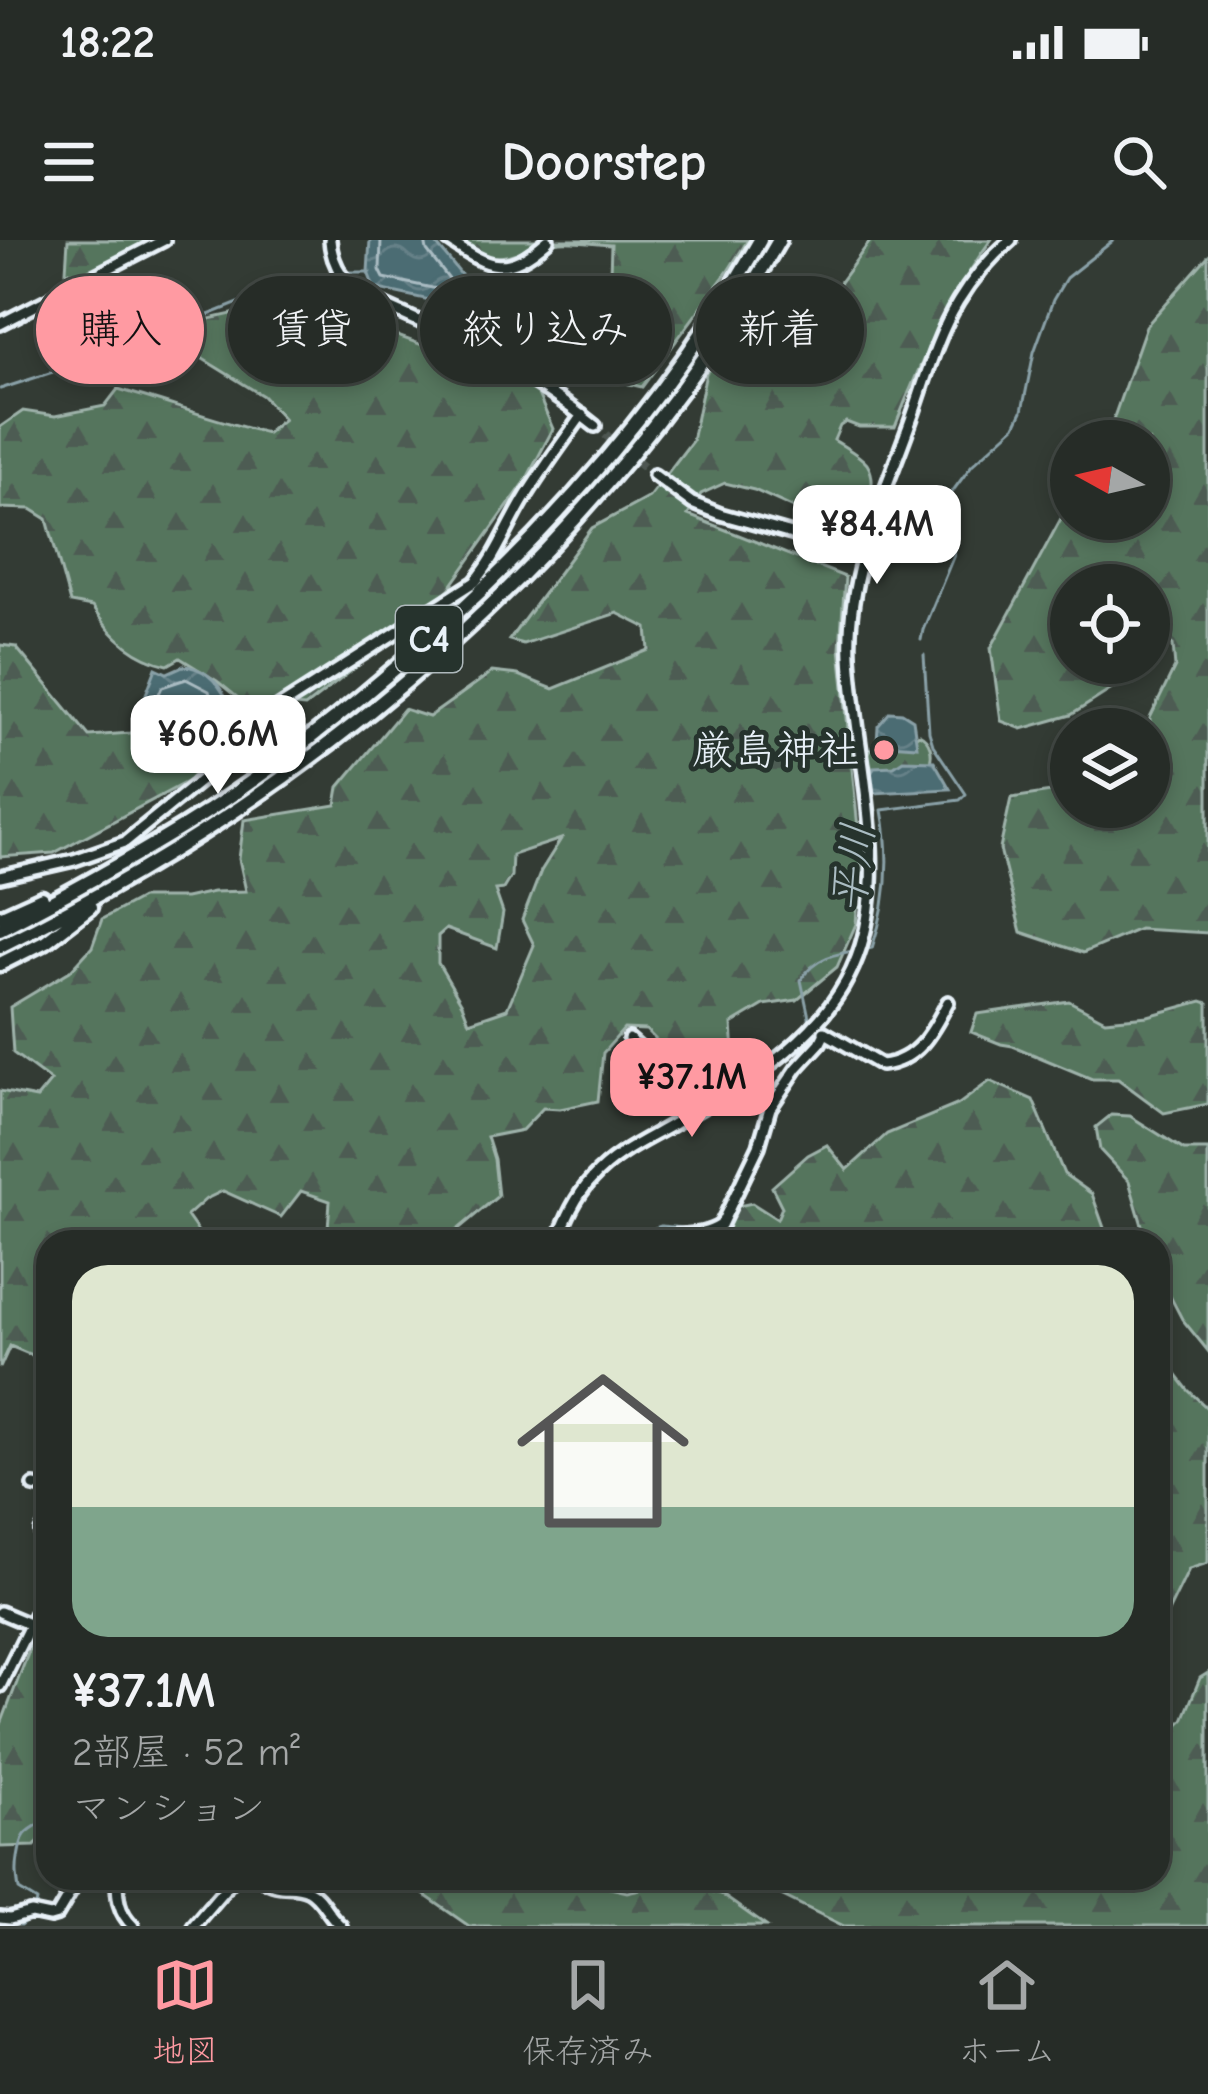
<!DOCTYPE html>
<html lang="ja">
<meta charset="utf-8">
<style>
:root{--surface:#262c27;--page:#323833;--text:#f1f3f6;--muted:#a4a7a7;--line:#424844;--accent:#ff9aa2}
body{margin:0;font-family:"Comic Neue","Klee One",sans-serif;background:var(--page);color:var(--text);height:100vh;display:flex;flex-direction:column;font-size:45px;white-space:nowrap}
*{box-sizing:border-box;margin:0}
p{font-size:39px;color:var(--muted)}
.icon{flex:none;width:66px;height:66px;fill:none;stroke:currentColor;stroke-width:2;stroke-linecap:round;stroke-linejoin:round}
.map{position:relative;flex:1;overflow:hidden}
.sheet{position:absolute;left:36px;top:990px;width:1134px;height:660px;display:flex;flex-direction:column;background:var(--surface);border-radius:36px;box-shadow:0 6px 18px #0003,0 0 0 3px var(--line)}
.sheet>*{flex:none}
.hud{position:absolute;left:36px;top:36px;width:1137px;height:108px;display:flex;gap:24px}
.needle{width:78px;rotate:278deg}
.controls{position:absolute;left:1050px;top:180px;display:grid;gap:24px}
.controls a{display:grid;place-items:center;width:120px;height:120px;border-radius:50%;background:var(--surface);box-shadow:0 6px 18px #0003,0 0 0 3px var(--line);font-size:60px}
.price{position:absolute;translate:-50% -102px;padding:0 27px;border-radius:24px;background:#fff;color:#222;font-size:39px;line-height:78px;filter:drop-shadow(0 3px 6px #0008)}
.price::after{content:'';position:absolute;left:50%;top:72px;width:36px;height:27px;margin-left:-18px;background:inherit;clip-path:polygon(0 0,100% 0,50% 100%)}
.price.current{background:var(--accent);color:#111}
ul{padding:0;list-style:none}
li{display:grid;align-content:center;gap:24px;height:636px;padding:0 36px}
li+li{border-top:3px solid var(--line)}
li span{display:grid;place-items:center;height:372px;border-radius:36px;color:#555}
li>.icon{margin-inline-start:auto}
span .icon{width:216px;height:216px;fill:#fffc;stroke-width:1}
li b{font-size:51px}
.pill{padding:0 42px;border-radius:54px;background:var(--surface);box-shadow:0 6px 18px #0003,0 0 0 3px var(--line);font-size:42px;line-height:108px}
.pill.current{background:var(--accent);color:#111}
.status{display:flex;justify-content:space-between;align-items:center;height:84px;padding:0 60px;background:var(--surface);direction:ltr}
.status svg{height:33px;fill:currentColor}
header{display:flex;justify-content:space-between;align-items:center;height:156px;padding:0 36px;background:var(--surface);font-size:54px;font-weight:700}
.tabs{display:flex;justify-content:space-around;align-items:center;height:168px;border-top:3px solid var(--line);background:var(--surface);font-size:33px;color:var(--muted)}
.tabs a{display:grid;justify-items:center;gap:6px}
.tabs .current{color:var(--accent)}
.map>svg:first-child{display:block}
.forest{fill:url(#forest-firs);stroke:#9eb2aa;stroke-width:3;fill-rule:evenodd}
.water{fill:url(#water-waves);stroke:#8aa1a8;stroke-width:3}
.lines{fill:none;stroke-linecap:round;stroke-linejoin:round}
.shore{stroke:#aabcc3;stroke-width:3}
.stream{stroke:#8aa1a8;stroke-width:3}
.minor-tunnel{stroke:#4e5651;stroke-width:9;stroke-dasharray:9 4.5;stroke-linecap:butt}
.minor-casing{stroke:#e8f1f8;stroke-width:18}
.highway-casing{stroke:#e8f1f8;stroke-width:21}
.minor{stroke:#26332d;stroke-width:9}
.highway{stroke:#26332d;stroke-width:12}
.poi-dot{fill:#ff9aa2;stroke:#26332d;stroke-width:4.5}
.labels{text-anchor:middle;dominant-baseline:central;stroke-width:10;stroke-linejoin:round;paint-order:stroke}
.shield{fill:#26332d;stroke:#aeb8bb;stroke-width:3}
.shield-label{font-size:39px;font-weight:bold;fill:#e8f1f8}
.poi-label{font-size:42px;fill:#e8f1f8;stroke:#26332d;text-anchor:end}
.water-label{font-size:45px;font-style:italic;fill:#aabcc3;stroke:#26332d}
</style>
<div class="status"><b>18:22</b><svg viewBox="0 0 49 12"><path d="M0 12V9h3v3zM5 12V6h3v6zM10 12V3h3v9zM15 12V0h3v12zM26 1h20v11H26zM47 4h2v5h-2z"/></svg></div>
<header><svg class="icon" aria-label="menu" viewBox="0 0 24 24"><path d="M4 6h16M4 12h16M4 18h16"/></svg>Doorstep<svg class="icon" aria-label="search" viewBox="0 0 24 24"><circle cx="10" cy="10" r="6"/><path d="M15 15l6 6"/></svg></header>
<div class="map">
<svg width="1208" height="1686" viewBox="0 0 1208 1686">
<defs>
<pattern id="forest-firs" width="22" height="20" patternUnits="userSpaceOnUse" patternTransform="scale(3)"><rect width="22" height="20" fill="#55745d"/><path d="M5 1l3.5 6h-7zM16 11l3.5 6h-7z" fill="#4d5c53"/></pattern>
<pattern id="water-waves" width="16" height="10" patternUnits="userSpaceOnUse" patternTransform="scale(3)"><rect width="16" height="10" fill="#4c6c73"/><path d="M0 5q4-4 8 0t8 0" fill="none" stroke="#668188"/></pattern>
</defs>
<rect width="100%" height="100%" fill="#333b34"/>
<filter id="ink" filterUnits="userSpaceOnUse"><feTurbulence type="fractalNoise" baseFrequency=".00833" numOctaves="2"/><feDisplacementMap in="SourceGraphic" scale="24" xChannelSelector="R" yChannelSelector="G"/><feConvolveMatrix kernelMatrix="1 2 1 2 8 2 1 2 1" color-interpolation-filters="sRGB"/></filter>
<g filter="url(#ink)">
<path class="forest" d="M68,0H158L82,35L66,31Z
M457,0H748L728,31L642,147L629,144L651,95L632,74L616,73L609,65L611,5C594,4 576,1 560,2C517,6 497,35 457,0Z
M871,0H991C951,54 919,125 895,187H859L846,182L840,186L834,200C844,207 859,214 867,224C881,246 863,272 848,287L803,272L754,250L725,243L701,254L688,275L845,337L840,408L861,618L856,684L837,727L797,760L764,765L732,784L734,814L669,841L661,805L646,790L624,789L603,813L598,861L560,869L543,868L522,890L487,897L494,919L498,956L443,1002H327L330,961L301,951L281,977L223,951L206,959L187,976L204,1000L208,1002H48V1122L10,1106L0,1128V851L37,858L51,841L13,813L10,767L70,731L92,707L102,679L141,658H185L213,652L246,651L239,619L244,580L336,565L339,547L404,469L429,477L492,432L518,435L553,449L649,410L647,388L617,373L523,404L509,400L592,288L649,257L692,201L706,133L763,63L838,45ZM561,599L541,631L522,680L534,705L507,769L469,782L462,764L438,723V696L446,689L497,708L503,673L495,650L503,649L511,636L512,615Z
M1208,16V693L1139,689L1083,713L1021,692L1000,609L1011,558L1071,549V567H1149L1150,478L1175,427L1173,405L1154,392L1149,398V345H1071V423H1134L1123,442L1071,475L1022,489L1001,481L991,408L1071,260V279H1149V201H1102L1113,180L1146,86Z
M340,50L400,97L534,145L553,189L525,242L449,349L383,406L305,467L243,462L217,441L180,418L168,425C135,418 110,395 92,367L70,363L47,279L31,269L0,268V187L23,171L55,176L105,166L118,149C168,163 216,181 267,193L284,179L263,156L203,119L191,97L209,79Z
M0,405L16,407L89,496L130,493L179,486L212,510L190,540L54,613L0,617Z
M919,494C930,499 934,513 929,525L877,531L872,528L867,516L878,497L912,499Z
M1069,761L1105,780L1148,776L1202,761L1208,763V864L1164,873L1118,839H1092L1013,806L1001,804L971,792L977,774Z
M990,841L1033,860L1064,934L1092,954L1109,1002H716L738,966L752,963L777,979L782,967L772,947L808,915L827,905L847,930L887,894L959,864Z
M1111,875L1130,876L1184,910H1208V1111L1182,1079L1166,1048L1158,1038V1002H1147L1129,941L1100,910L1096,887Z
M1158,1111L1188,1150L1208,1169V1323L1189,1329L1167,1374L1158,1409Z
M48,1361V1588L35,1606L0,1607V1487Z
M1208,1433V1686H844L781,1655L762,1638H1158V1495L1163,1499L1183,1480L1200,1438Z
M400,1638H568L627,1652L677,1641L721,1654L766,1686H469Z"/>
<path class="water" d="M370,0H433L467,42L460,56L448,64L374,48L368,32Z
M183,426C205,427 218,442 227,460L206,496L184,483H148L138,475L156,428L167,433Z
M890,472L902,473L913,480L917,506L877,503L878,486Z
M903,520L934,521L950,549L874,553L870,537L874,527L894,526Z"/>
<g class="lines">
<path class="shore" d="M381,0L380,30L384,38L447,51L451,47V42L427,11L425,0
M186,439L209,451L212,461L204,476L199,478L186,472L156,469L155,463L162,447Z"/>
<path class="stream" d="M344,32H370
M0,149L118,111L279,47L334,34
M921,400L923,390L954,315L955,305L940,279L941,267L972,225L1015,186L1022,171L1034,112L1053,60L1066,38L1114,0
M810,782L801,740C817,713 843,713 872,708C888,662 891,618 882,570L960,560L966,554L933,505L929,492L924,415
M760,885C768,855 790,825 812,803V791
M727,962L757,900
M567,1001L649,990L661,986L696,989
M35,1671L37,1661L19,1650C17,1637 16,1630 18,1618C22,1592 25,1592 48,1579
M20,1686L29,1679"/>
<path class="minor-tunnel" d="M595,186L654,235"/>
<g class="minor-casing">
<path id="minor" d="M330,0C332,28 346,44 369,59C450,94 526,130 595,186
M448,0C490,29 506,37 548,0
M0,84L164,0
M654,235L692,263L720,274L864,314
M0,637L74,620L125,602L243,506L276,469L475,342C496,317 507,288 523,261C541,231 562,203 582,175
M824,792L881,825C917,822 933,791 948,762
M629,799L658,825L654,853L674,869L679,881
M557,1002C566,979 575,957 592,939C615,913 646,900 675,883C750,841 834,794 861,706C888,617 855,508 850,416C846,334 884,256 911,180C925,141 936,98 958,62C972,39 991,17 1011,0
M648,1002C673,990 697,1001 721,985L759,906L770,868L797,828L820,803L825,793
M34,1246L48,1249
M48,1282L41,1292L42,1297L48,1300
M0,1372L31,1385
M0,1446L48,1349
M117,1638C117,1657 118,1672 133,1686
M261,1638C281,1652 290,1642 308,1650C322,1657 328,1676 341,1686
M0,1678L10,1679L31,1673L50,1677L57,1675L79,1638
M193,1686L234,1638"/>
</g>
<g class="highway-casing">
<path id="highway" d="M0,677L42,658
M0,689C62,657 124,623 183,587C245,549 304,504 360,458C516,330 660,176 760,0
M0,706C317,551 602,308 779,0
M0,724L46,701L90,667"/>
</g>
<use href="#minor" class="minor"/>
<use href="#highway" class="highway"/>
</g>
</g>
<circle class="poi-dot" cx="884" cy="510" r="12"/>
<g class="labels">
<rect class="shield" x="396" y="366" width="66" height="66" rx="9"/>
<g class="shield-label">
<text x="429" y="399">C4</text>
</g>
<g class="poi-label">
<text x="860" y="510">厳島神社</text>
</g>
<g class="water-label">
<text transform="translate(853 628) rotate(-83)">平川</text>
</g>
</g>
</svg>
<div class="controls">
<a><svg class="needle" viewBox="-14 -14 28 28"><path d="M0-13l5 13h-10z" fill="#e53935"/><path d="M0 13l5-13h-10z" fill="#a4a7a7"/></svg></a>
<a><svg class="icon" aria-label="locate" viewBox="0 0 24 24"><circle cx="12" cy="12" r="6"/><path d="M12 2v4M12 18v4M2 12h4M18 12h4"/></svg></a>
<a><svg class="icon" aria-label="layers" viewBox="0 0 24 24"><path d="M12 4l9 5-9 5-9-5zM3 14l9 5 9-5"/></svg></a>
</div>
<b class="price" style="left:877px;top:347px">¥84.4M</b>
<b class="price" style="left:218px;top:557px">¥60.6M</b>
<b class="price current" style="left:692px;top:900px">¥37.1M</b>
<div class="hud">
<a class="pill current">購入</a>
<a class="pill">賃貸</a>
<a class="pill">絞り込み</a>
<a class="pill">新着</a>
</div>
<section class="sheet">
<ul>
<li><span style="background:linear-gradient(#dfe7d0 65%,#7fa58c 0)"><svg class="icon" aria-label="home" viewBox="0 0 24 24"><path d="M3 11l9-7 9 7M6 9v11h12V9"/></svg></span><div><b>¥37.1M</b><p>2部屋 · 52 m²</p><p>マンション</p></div></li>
</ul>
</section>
</div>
<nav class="tabs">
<a class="current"><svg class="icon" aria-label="map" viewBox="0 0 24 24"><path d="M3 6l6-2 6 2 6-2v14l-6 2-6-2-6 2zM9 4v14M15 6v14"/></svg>地図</a>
<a><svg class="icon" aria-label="saved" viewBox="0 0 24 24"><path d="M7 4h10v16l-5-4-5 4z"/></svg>保存済み</a>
<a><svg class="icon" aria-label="home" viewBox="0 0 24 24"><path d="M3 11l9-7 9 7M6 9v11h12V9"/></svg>ホーム</a>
</nav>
